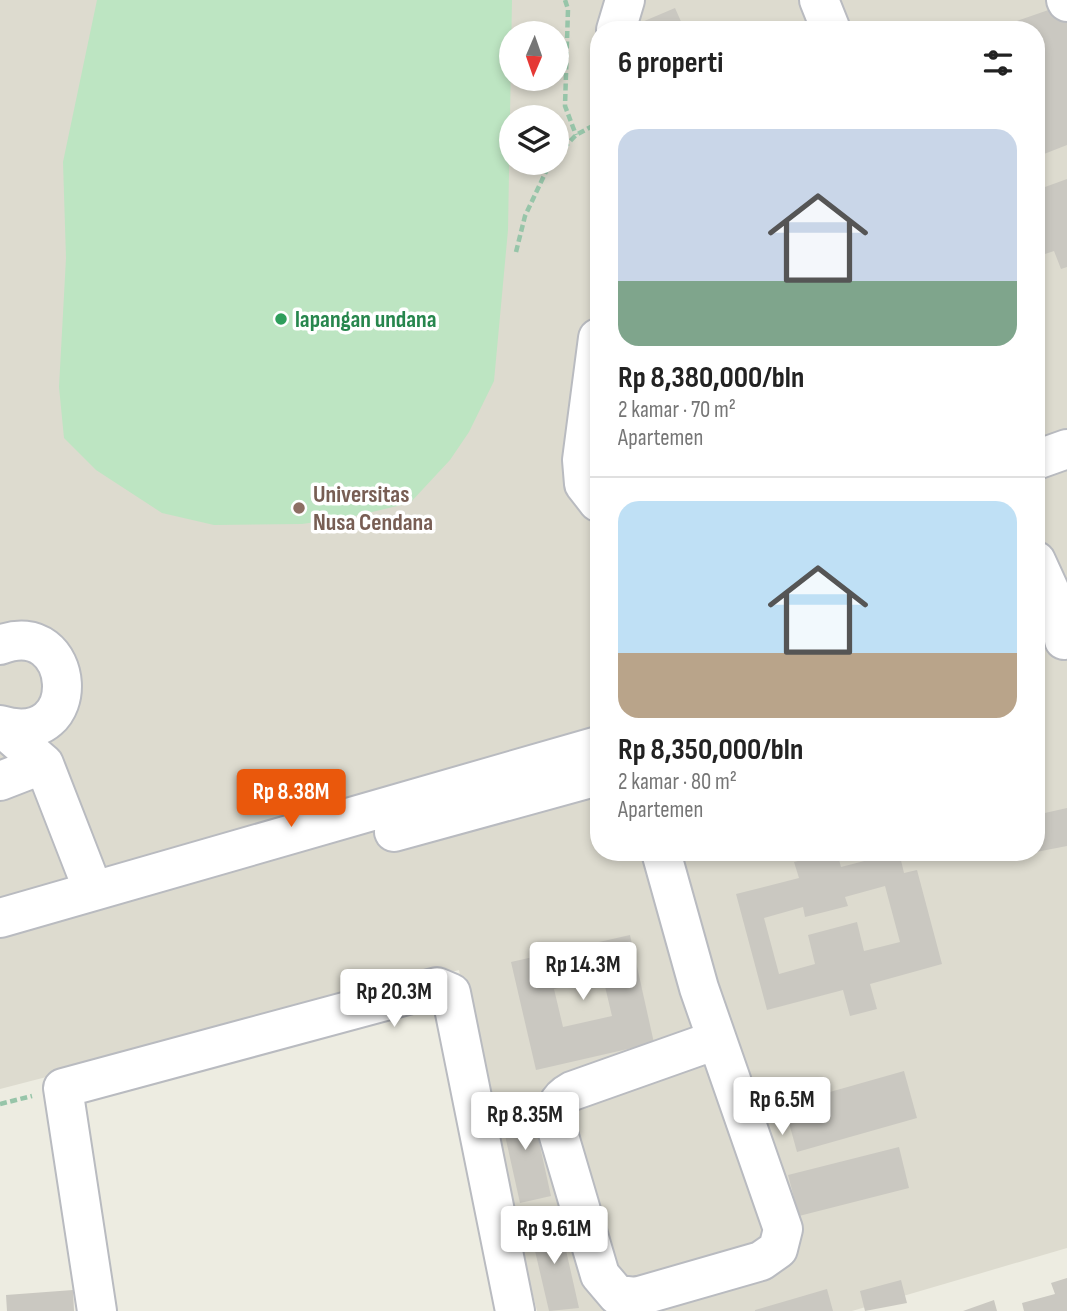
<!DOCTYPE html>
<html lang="id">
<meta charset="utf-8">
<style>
:root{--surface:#fff;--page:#f6f6f6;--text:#222;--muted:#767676;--line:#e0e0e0;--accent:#ea580c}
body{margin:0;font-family:"Sofia Sans Condensed",sans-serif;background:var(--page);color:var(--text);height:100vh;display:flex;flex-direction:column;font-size:26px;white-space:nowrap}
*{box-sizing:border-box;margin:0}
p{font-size:23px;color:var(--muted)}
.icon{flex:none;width:38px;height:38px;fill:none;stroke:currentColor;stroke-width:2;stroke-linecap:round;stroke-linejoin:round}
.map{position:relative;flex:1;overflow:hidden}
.panel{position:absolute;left:590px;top:21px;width:455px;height:840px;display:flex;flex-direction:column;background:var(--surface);border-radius:28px;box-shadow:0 4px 10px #0003}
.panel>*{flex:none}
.needle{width:46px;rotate:182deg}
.fabs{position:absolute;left:499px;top:21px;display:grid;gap:14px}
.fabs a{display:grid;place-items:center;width:70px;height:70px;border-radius:50%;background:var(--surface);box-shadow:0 4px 10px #0003;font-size:35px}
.price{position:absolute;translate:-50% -60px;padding:0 16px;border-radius:7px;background:#fff;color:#222;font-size:23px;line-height:46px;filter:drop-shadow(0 2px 4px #0008)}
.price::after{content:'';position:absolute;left:50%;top:42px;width:21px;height:16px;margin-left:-10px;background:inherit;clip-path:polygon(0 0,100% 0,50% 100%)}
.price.on{background:var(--accent);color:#fff}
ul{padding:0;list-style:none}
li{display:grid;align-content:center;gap:14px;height:371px;padding:0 28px}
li+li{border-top:2px solid var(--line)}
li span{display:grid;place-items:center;height:217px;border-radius:21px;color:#555}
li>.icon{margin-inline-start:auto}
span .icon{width:126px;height:126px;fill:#fffc;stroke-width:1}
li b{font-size:30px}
h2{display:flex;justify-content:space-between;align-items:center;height:84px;padding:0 28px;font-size:30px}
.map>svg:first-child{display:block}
.education{fill:#dddbcf;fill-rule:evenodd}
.park{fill:#bde5c2}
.building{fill:#cac8c1;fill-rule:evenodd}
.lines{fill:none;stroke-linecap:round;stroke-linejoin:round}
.minor-casing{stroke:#b9bbc0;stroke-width:42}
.path{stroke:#97c5a9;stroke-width:4.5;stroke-dasharray:7 3.5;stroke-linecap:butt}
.minor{stroke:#fff;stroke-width:38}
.leisure-dot{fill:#2e9e5b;stroke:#fff;stroke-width:2.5}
.education-dot{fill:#8d6e63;stroke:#fff;stroke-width:2.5}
.labels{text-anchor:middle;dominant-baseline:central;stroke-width:7;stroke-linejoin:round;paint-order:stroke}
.leisure-label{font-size:24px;font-weight:bold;fill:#27864d;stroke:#fff;text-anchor:start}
.education-label{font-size:24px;font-weight:bold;fill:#785e54;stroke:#fff;text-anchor:start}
</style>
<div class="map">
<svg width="1067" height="1311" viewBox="0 0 1067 1311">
<rect width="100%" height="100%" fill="#edece1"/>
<path class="education" d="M0,0H1067V1248L852,1311H537L497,1156L459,970L0,1089ZM598,30H1036V852H598ZM511,33H556V79H511ZM511,117H556V163H511Z"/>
<path class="park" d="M97,0H512L508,230L494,381L469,432L450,460L410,503L351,517L302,524L214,525L162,513L96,470L64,438L59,387L66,258L63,162Z"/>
<path class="building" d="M1060,6L1067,23V145L1044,154L1036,132V30L994,29Z
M675,8L683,26L675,30H645L642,22Z
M1036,165L1045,187L1067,179V267L1061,269L1054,251L1036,257Z
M1067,808V846L1036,852V815Z
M833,852H837L841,867L899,852L904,873L917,870L942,964L870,984L877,1009L850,1016L843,990L767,1010L736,894L799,878L794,862ZM885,886L900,942L864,951L857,922L808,935L815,964L779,974L764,918L803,907L805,917L848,906L845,897Z
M630,935L654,1043L536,1070L511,962ZM603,978L612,1016L563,1027L554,989Z
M904,1071L917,1118L797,1152L784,1105Z
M530,1101L551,1196L520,1203L499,1108Z
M899,1147L909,1188L799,1216L788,1175Z
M559,1219L579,1308L549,1311L529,1225Z
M1067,1278V1311H1024L1022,1303L1055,1294L1051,1283Z
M901,1280L907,1303L865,1311L860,1291Z
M827,1289L833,1311H755V1310Z
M73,1290L74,1311H7L6,1295Z
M994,1300L997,1311H963Z"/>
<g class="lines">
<g class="minor-casing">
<path id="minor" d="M819,0L831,30
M1066,0L1067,2
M616,30L625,0
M598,338L582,460L584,484L598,502
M1036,460L1067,449
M1036,561L1059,611L1064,640
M0,645C76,614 89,751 0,725
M0,726L44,764L93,890
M0,781L44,764
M394,832L598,776
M661,852L699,988L783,1229L778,1249L761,1261L636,1297L617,1295L600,1275L556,1126C554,1109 557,1099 572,1091L716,1040
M0,918L598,746
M97,1311L63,1088L437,987L451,993L515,1311"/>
</g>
<path class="path" d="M565,0L568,9L565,106L576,135
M556,156L576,135L598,123
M516,252L525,216L550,163
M0,1104L32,1096"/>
<use href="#minor" class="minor"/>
</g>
<circle class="leisure-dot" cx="281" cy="319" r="7"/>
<circle class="education-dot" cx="299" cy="508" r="7"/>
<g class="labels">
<g class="leisure-label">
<text x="295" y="319">lapangan undana</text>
</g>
<g class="education-label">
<text x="313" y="494">Universitas<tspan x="313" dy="28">Nusa Cendana</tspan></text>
</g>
</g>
</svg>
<div class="fabs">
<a><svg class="needle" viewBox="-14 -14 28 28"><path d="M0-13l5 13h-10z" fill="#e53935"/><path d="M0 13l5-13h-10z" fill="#767676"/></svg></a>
<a><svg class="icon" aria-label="layers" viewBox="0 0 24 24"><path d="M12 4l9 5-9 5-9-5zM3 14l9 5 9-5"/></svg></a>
</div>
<b class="price on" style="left:291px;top:829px">Rp 8.38M</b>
<b class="price" style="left:583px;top:1002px">Rp 14.3M</b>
<b class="price" style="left:394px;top:1029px">Rp 20.3M</b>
<b class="price" style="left:782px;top:1137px">Rp 6.5M</b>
<b class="price" style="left:525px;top:1152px">Rp 8.35M</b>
<b class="price" style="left:554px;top:1266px">Rp 9.61M</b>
<section class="panel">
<h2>6 properti<svg class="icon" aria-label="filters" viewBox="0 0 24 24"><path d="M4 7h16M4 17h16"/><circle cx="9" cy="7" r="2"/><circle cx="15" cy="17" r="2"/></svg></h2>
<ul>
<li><span style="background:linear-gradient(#c9d6e8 70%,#7fa58c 0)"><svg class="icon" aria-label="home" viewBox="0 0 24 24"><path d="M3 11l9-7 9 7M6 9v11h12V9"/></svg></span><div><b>Rp 8,380,000/bln</b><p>2 kamar · 70 m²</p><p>Apartemen</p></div></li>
<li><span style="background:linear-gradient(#bfe0f5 70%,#b9a48a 0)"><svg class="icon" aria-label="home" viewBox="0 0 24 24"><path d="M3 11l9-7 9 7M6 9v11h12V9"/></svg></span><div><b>Rp 8,350,000/bln</b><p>2 kamar · 80 m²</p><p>Apartemen</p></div></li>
</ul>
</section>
</div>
